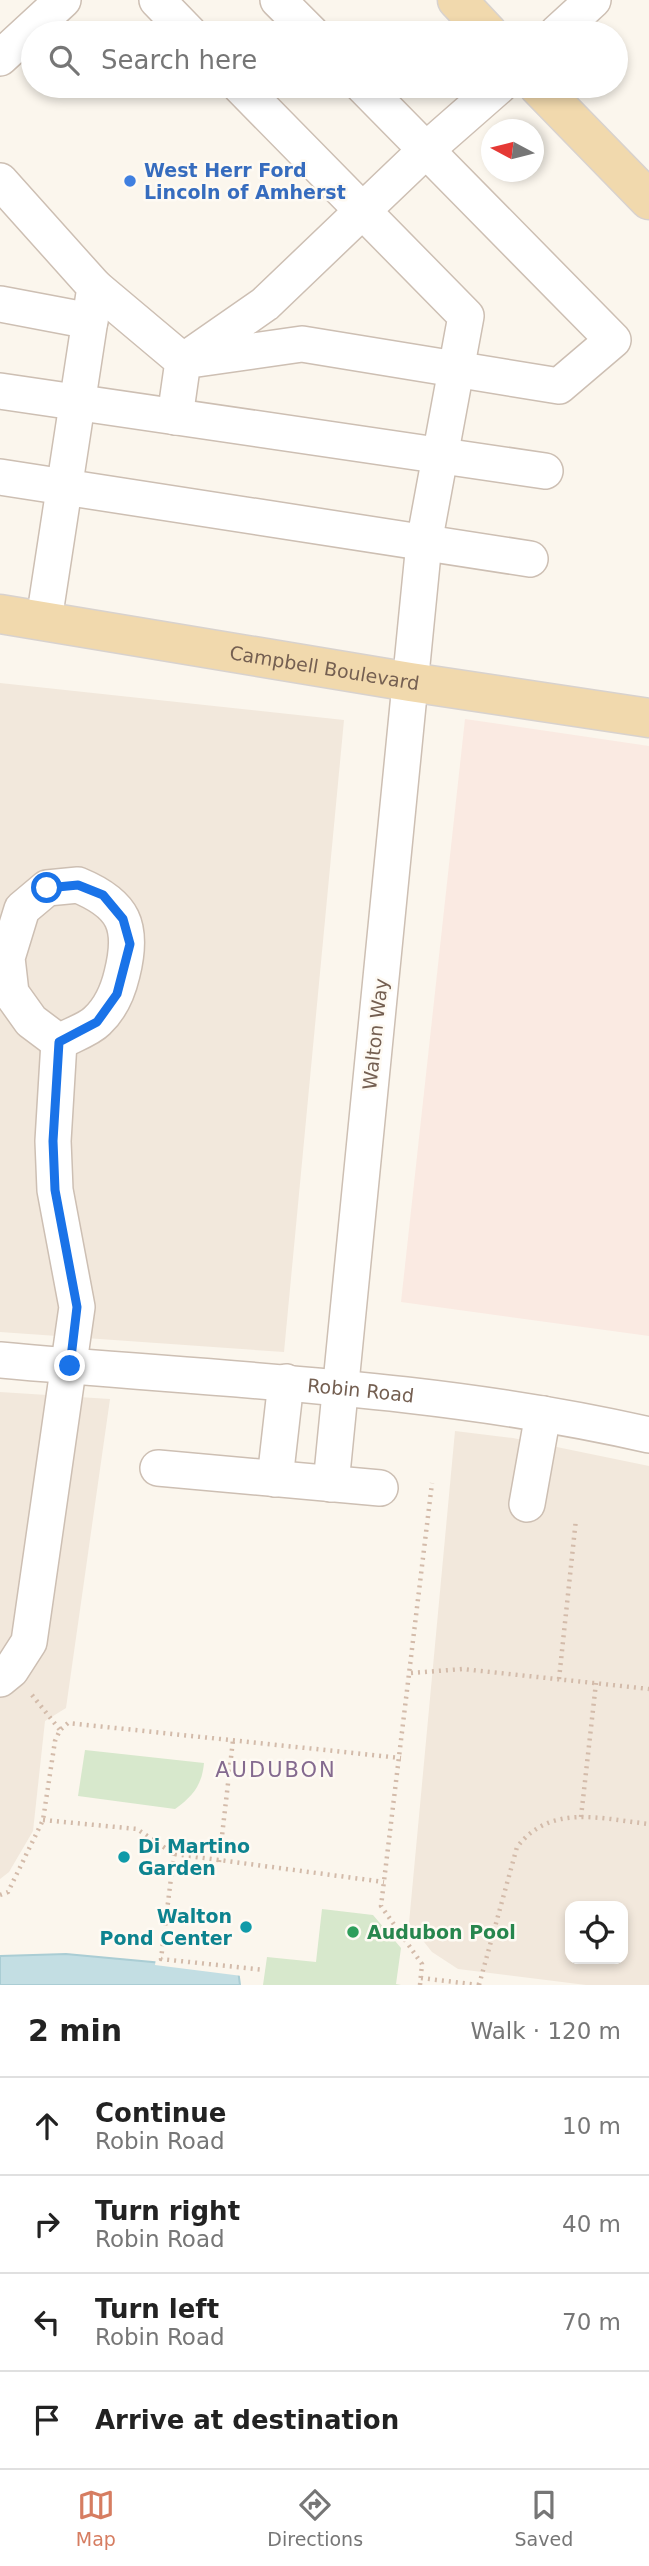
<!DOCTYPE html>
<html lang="en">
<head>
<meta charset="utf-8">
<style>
  :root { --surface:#fff; --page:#f6f6f6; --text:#222; --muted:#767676; --line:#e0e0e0; --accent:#d67d61 }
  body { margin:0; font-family:"DejaVu Sans",sans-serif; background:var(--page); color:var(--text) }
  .controls { position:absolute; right:21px; bottom:21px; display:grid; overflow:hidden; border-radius:14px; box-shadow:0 4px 10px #0003 }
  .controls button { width:63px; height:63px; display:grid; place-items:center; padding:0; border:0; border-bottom:2px solid var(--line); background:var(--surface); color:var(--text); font:35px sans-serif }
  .compass { position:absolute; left:481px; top:119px; width:63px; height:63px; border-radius:50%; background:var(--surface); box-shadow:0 4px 10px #0003; rotate:277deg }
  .stop { position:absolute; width:21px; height:21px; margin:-16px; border:5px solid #1a73e8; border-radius:50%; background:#fff }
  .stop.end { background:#1a73e8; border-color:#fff; box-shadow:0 2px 7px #0008 }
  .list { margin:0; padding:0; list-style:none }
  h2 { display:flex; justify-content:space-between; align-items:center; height:91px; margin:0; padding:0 28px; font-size:30px }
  h2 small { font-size:23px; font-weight:400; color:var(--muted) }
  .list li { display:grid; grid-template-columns:46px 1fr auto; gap:21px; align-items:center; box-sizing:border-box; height:98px; padding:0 28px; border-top:2px solid var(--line) }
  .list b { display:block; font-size:26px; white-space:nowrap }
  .list p { margin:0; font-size:23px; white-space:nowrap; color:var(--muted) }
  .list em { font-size:23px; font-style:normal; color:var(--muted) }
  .icon { flex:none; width:38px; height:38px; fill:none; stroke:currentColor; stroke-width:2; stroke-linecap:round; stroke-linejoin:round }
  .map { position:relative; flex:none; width:649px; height:1985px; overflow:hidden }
  .search { position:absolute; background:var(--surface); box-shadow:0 4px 10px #0003; left:21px; right:21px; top:21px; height:77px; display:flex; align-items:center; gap:18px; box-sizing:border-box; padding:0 24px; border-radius:38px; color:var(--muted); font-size:26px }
  .sheet { height:483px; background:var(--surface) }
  nav { display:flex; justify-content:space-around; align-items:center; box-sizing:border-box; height:98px; border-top:2px solid var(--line); background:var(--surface); font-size:19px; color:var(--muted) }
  nav a { display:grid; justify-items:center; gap:4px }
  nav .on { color:var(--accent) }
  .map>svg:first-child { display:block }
  .residential { fill:#f2e8dc; fill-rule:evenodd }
  .commercial { fill:#faeae2 }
  .green { fill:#d7e8cc }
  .water { fill:#c3dee3; stroke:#aacdd4; stroke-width:2 }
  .pier { fill:#fbf6ed }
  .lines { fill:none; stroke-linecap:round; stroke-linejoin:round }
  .minor-casing { stroke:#cdbfb3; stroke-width:38 }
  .major-casing { stroke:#d8d2ce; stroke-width:41 }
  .path { stroke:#d3bbaa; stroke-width:4.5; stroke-dasharray:2 5; stroke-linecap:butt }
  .minor { stroke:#fff; stroke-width:35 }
  .major { stroke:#f1d9ad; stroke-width:38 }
  .route { stroke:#1a73e8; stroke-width:9 }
  .shop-dot { fill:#3f7fe0; stroke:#fefaf3; stroke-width:2.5 }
  .culture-dot { fill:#0f9aa8; stroke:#fefaf3; stroke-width:2.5 }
  .leisure-dot { fill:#2e9e5b; stroke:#fefaf3; stroke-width:2.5 }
  .labels { text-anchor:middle; stroke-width:5; stroke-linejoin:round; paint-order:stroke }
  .shop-label { font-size:19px; font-weight:bold; fill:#366cbe; stroke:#fefaf3; text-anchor:start }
  .street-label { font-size:19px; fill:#745f51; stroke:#fefaf3 }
  .culture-label { font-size:19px; font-weight:bold; fill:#0d838f; stroke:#fefaf3; text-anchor:start }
  .leisure-label { font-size:19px; font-weight:bold; fill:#27864d; stroke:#fefaf3; text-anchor:start }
  .neighbourhood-label { font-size:21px; letter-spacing:2px; fill:#846a8f; stroke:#fefaf3 }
</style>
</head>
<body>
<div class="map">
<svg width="649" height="1985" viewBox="0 0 649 1985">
  <rect width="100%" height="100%" fill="#fbf6ed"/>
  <!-- residential -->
  <g class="residential">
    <path d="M 0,683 L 344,720 L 284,1352 L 0,1332 Z"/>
    <path d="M 0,1392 L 110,1399 L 66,1708 L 45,1721 L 33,1831 L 9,1872 L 0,1879 Z"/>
    <path d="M 455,1431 L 513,1438 L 649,1466 L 649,1985 L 586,1985 L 458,1969 L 432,1952 L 409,1923 ZM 570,1906 L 623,1906 L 623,1959 L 570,1959 Z"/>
  </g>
  <!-- commercial -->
  <path class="commercial" d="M 465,719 L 649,746 L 649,1336 L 401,1302 Z"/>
  <!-- green -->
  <g class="green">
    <path d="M 85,1750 L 204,1763 C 202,1785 193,1796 175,1809 L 78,1796 Z"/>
    <path d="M 322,1909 L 373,1915 L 401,1948 L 396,1984 L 401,1985 L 263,1985 L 267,1957 L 316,1962 Z"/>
  </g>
  <!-- water -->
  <path class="water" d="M 66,1954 L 238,1970 L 240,1985 L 0,1985 L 0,1956 Z"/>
  <!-- pier -->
  <path class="pier" d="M 156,1958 L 239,1967 L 242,1976 L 155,1965 Z"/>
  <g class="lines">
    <defs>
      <g id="minor">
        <path d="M 157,0 L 189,33"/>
        <path d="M 278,0 L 311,33"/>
        <path d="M 557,33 L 593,0"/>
        <path d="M 0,58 L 63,0"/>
        <path d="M 240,86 L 466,316 L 424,543 L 331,1484"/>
        <path d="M 363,86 L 426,150 L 499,86"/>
        <path d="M 0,181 L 95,287 L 44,620"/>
        <path d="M 95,287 L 183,361 L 302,344 L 559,386 L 613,340 L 426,150 L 265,304 L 183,361 L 175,417"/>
        <path d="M 0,304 L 90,321"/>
        <path d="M 0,391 L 545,471"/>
        <path d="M 0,477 L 530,559"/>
        <path d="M 78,885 C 124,904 134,926 122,974 C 118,991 111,1008 97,1021 C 88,1030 71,1035 59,1042 L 31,1021 L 11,993 L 7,958 L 22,909 L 47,888 Z"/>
        <path id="s1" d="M 0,1360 C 217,1380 436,1386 649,1435"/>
        <path d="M 158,1468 L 380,1488"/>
        <path d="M 275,1479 L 286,1382"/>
        <path d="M 527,1504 L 543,1414"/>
        <path d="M 0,1679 L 11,1670 L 29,1642 L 77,1307 L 55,1190 L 53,1141 L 59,1042"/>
      </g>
      <g id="major">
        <path d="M 457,0 L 488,33"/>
        <path d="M 538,86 L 649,200"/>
        <path id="s2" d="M 0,614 L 410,682 L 649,718"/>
      </g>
    </defs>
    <!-- minor casing -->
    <use href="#minor" class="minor-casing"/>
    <!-- major casing -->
    <use href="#major" class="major-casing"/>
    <!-- path -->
    <g class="path">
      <path d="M 411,1673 L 463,1669 L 649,1689"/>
      <path d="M 559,1679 L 576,1519"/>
      <path d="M 32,1695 L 60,1730"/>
      <path d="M 581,1817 L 596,1683"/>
      <path d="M 43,1820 L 137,1829 L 174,1854 L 384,1882"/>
      <path d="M 174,1854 L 161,1959 L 264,1970"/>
      <path d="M 219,1862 L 233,1740"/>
      <path d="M 0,1895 L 8,1892 L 43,1820 L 55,1741 L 60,1730 L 68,1723 L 401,1758"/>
      <path d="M 421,1978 L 479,1985"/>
      <path d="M 420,1985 L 422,1964 L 381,1906 L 432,1483"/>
      <path d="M 479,1985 L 517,1847 C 551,1803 601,1819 649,1824"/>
    </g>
    <!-- minor -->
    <use href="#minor" class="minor"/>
    <!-- major -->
    <use href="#major" class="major"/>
  </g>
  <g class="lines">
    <!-- route -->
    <path class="route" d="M 47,888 L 78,885 L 103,895 L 123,919 L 130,944 L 117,994 L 97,1022 L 59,1042 L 53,1141 L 55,1190 L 77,1307 L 70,1366"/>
  </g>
  <!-- markers -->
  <circle class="shop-dot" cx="130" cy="181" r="7"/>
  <g class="culture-dot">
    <circle cx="124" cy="1857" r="7"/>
    <circle cx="246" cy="1927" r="7"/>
  </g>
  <circle class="leisure-dot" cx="353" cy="1932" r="7"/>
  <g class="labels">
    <!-- shop labels -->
    <g class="shop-label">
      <text x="144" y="177">West Herr Ford<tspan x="144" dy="22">Lincoln of Amherst</tspan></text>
    </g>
    <!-- street labels -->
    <g class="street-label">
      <text dy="7" stroke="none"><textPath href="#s2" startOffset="329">Campbell Boulevard</textPath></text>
      <text transform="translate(375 1034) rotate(-84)" y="7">Walton Way</text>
      <text dy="7" stroke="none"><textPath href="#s1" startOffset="362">Robin Road</textPath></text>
    </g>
    <!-- culture labels -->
    <g class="culture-label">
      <text x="138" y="1853">Di Martino<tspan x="138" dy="22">Garden</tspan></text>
      <text x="232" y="1923" text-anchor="end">Walton<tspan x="232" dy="22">Pond Center</tspan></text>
    </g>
    <!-- leisure labels -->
    <g class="leisure-label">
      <text x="367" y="1939">Audubon Pool</text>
    </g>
    <!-- neighbourhood labels -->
    <g class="neighbourhood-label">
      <text x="276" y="1777">AUDUBON</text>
    </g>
  </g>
</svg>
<div class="controls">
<button><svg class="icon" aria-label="locate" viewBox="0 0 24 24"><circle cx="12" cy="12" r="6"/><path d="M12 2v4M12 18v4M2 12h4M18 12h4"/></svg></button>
</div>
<svg class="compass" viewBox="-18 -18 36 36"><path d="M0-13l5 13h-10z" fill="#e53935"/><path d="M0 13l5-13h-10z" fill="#767676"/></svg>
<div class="stop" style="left:47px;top:888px"></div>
<div class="stop end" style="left:70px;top:1366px"></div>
<div class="search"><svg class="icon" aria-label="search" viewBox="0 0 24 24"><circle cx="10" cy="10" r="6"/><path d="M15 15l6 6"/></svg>Search here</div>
</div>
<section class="sheet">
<h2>2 min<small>Walk · 120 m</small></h2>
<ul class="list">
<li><svg class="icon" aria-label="ahead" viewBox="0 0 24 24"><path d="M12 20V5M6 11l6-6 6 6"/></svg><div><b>Continue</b><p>Robin Road</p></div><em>10 m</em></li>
<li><svg class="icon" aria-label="right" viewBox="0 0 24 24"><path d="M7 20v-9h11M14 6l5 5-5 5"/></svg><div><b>Turn right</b><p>Robin Road</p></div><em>40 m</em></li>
<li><svg class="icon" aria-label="left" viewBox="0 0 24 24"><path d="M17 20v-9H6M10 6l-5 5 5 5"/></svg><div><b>Turn left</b><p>Robin Road</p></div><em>70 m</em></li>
<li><svg class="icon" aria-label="arrive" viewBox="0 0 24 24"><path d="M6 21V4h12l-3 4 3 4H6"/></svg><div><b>Arrive at destination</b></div></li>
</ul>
</section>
<nav>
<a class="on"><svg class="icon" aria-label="map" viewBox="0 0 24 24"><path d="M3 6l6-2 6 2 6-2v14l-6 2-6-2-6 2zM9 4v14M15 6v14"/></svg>Map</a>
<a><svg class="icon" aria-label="directions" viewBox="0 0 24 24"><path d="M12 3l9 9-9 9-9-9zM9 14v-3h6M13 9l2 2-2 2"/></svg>Directions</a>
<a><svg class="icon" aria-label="saved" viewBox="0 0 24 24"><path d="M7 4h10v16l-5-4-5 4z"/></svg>Saved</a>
</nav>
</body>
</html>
